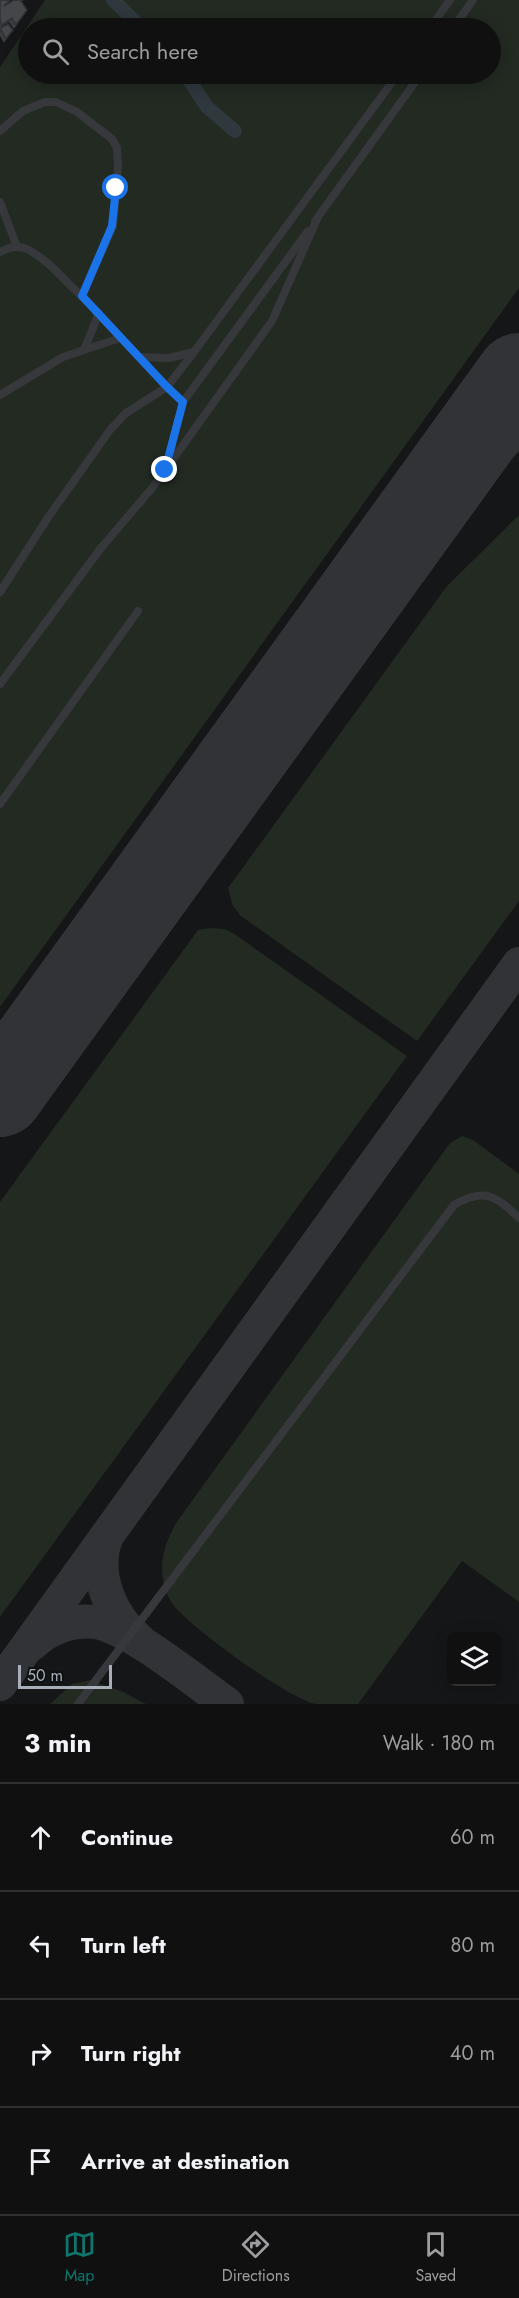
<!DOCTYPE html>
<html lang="en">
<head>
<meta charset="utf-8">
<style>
  :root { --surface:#101011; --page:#19191a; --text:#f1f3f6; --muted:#9c9d9f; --line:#303031; --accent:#0f766e }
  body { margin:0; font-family:Jost,sans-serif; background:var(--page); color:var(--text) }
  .controls { position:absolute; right:18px; bottom:18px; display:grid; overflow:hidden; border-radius:9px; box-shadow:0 3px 15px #0003 }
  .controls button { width:54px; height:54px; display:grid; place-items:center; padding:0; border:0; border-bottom:2px solid var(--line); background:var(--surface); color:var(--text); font:30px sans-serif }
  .scale { position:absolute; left:18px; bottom:15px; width:94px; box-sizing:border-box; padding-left:6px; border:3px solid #a8aeb7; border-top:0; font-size:16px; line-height:21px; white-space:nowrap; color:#a8aeb7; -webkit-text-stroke:4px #101112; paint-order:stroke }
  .stop { position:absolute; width:18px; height:18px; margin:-14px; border:4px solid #1a73e8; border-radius:50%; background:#fff }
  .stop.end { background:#1a73e8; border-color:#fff; box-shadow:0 2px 6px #0008 }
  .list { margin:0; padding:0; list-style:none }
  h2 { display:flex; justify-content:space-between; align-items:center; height:78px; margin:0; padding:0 24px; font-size:26px }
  h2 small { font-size:20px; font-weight:400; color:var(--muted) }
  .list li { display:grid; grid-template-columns:39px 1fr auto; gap:18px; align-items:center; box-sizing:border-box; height:108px; padding:0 24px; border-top:2px solid var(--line) }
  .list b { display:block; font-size:22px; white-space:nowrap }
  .list em { font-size:20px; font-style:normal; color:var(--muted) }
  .icon { flex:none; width:33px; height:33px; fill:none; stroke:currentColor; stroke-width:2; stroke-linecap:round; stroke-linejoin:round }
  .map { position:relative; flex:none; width:519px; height:1704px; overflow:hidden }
  .search { position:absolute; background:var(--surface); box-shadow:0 3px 15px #0003; left:18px; right:18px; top:18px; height:66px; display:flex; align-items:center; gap:15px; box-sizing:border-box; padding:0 21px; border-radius:33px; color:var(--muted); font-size:22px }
  .sheet { height:510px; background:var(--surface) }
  nav { display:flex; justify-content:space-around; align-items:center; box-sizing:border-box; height:84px; border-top:2px solid var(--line); background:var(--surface); font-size:16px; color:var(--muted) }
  nav a { display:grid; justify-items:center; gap:3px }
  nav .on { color:var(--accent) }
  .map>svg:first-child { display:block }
  .green { fill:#222a22; fill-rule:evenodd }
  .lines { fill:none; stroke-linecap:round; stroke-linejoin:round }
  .canal { stroke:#2e383d; stroke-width:14 }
  .taxiway { stroke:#323336; stroke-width:34 }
  .runway { stroke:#323336; stroke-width:86 }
  .lane { stroke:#37383c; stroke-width:8 }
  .wall { fill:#3a3c40 }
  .shaded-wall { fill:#303134 }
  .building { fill:#44464a; stroke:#303134; stroke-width:1.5 }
  .route { stroke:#1a73e8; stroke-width:8 }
</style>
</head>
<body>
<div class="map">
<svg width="519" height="1704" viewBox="0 0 519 1704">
  <rect width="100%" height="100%" fill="#151617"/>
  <!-- green -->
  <g class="green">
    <path d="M 45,0 L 519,0 L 519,288 L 0,1007 L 0,67 ZM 28,28 L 490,28 L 490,74 L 28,74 Z"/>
    <path d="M 519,515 L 519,901 L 417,1041 L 241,916 L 233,906 L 228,888 L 447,586 Z"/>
    <path d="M 210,928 L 224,929 L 236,935 L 407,1056 L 0,1617 L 0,1202 L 198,930 Z"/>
    <path d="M 462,1136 L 473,1140 L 519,1174 L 519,1602 L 462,1561 L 358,1704 C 345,1704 330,1704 316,1704 C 290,1700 186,1625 171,1602 C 169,1598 166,1593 165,1589 C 158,1564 164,1545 176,1523 L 450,1143 Z"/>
    <path d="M 90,1680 L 123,1692 L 146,1704 L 50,1704 L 72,1684 Z"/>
  </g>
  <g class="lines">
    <!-- canal -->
    <g class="canal">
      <path d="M 113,0 L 142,28"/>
      <path d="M 185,74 L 207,107 L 235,131"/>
    </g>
    <!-- taxiway -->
    <g class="taxiway">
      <path d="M 356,602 L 445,495 L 519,429"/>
      <path d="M 106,1538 C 93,1574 110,1616 139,1640"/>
      <path d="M 32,1644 C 47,1629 72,1619 95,1622 C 129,1627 196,1682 227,1704"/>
      <path d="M 0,1684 L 519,964"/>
    </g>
    <!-- runway -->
    <path class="runway" d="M 0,1094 L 519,376"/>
    <!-- lane -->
    <g class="lane">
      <path d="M 430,28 L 450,0"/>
      <path d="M 453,28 L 473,0"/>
      <path d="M 0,131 L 23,111 L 45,102 L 56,102 L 77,112 L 112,139 L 117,148 L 118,168 L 113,226 L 82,296"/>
      <path d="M 0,202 L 17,247"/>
      <path d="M 315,221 L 421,74"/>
      <path d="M 0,252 C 8,248 18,245 27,249 C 45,258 59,274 73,288 C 111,324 144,366 183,402 L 167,465"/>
      <path d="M 84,350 L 99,313"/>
      <path d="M 139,357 L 169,358 L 194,352"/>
      <path d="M 0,395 L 63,357 L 120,338"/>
      <path d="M 183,402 L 308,231"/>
      <path d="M 0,592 L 49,516 L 110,430 L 126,413 L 167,387 L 194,352 L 398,74"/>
      <path d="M 0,684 L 101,548 L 153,487 L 272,321 L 318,217"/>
      <path d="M 0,804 L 138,611"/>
      <path d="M 78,1704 L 454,1205 C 484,1187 496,1196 519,1218"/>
    </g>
  </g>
  <!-- wall -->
  <g class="wall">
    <path d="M 0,0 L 8,4 L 22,3 L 27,10 L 14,29 L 9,22 L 0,28 Z"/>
    <path d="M 0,28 L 13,30 L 4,43 L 0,36 Z"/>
  </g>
  <!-- shaded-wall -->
  <path class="shaded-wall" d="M 12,18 L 9,22 L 0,28 L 2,25 Z"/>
  <!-- building -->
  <g class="building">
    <path d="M 0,0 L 10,0 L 4,6 L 14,0 L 23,0 L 21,1 L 27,10 L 16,25 L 12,18 L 2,25 L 0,21 Z"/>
    <path d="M 8,24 L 13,30 L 6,39 L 0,28 Z"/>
  </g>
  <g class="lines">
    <!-- route -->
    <path class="route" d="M 116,188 L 112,226 L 82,296 L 167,387 L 183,402 L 165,470"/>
  </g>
</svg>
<div class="controls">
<button><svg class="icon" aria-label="layers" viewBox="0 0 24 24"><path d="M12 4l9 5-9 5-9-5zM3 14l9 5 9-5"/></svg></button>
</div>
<div class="scale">50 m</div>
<div class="stop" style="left:116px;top:188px"></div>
<div class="stop end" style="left:165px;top:470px"></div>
<div class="search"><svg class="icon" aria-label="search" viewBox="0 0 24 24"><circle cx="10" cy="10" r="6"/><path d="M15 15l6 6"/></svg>Search here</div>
</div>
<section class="sheet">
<h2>3 min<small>Walk · 180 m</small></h2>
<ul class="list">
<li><svg class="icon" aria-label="ahead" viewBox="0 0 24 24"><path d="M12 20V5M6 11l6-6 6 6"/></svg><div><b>Continue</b></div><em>60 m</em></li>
<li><svg class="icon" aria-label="left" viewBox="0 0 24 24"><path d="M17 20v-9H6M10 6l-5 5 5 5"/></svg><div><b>Turn left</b></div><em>80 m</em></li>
<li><svg class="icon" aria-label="right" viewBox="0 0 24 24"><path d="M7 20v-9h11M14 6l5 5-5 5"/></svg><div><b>Turn right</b></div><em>40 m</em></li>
<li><svg class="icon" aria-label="arrive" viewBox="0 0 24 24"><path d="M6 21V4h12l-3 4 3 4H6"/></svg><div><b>Arrive at destination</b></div></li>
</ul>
</section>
<nav>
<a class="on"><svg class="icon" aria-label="map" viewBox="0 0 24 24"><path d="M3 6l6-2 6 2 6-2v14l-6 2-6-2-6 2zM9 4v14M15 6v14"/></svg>Map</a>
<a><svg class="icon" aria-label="directions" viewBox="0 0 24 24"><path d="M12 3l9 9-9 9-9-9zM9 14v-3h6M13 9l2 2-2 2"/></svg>Directions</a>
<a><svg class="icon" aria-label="saved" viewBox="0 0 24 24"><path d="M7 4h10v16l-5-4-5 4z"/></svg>Saved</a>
</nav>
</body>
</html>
